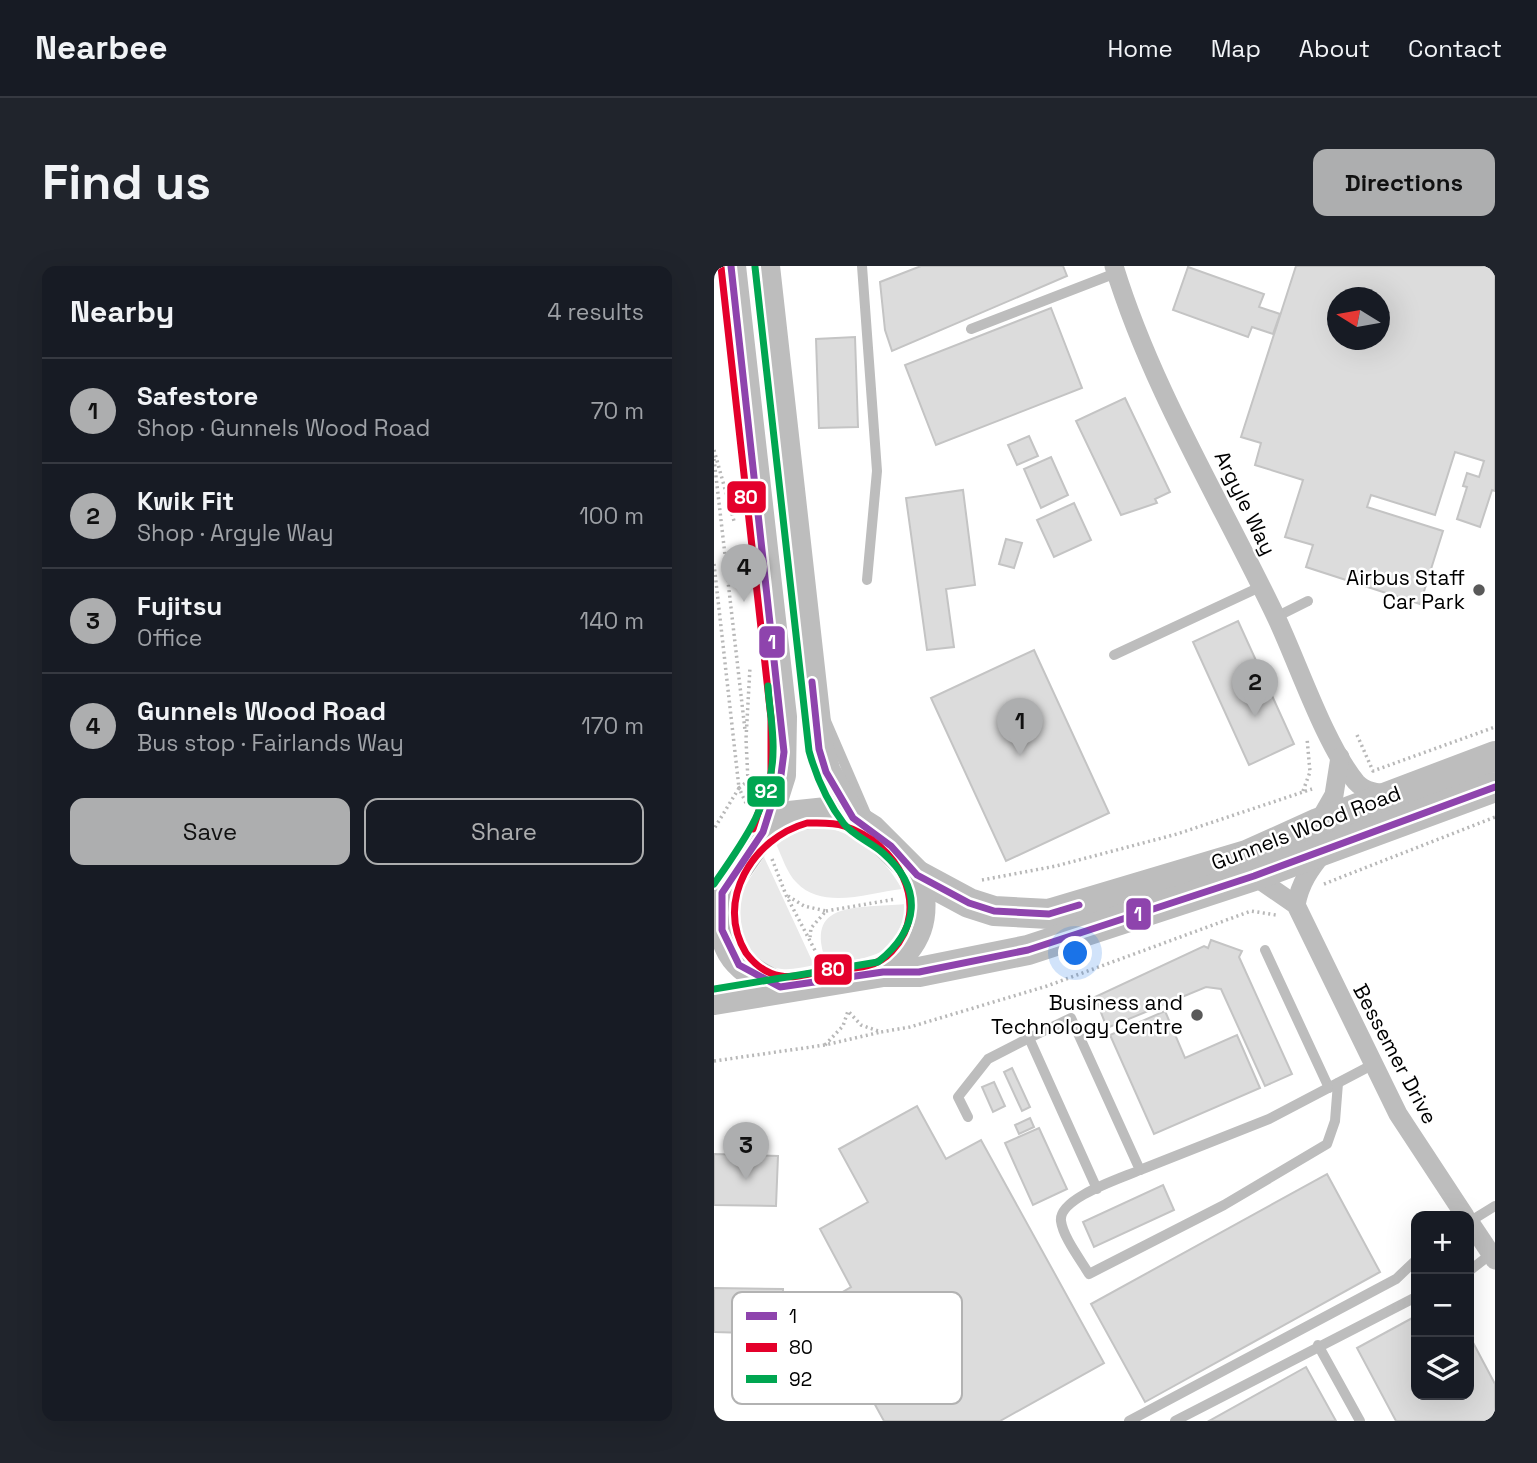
<!DOCTYPE html>
<html lang="en">
<head>
<meta charset="utf-8">
<style>
  :root { --surface:#171b24; --page:#20242c; --text:#f1f3f6; --muted:#9ea1a6; --line:#363941; --accent:#adaeaf }
  body { margin:0; font-family:"Space Grotesk",sans-serif; background:var(--page); color:var(--text) }
  .controls { position:absolute; right:21px; bottom:21px; display:grid; overflow:hidden; border-radius:14px; box-shadow:0 7px 28px #0002 }
  .controls button { width:63px; height:63px; display:grid; place-items:center; padding:0; border:0; border-bottom:2px solid var(--line); background:var(--surface); color:var(--text); font:35px sans-serif }
  .compass { position:absolute; left:613px; top:21px; width:63px; height:63px; border-radius:50%; background:var(--surface); box-shadow:0 7px 28px #0002; rotate:281deg }
  .you { position:absolute; left:362px; top:688px; width:24px; height:24px; margin:-18px; border:5px solid #fff; border-radius:50%; background:#1a73e8; box-shadow:0 0 0 10px #1a73e833 }
  .badge { display:grid; place-items:center; width:46px; height:46px; border-radius:50%; background:var(--accent); color:#111; font-size:23px; font-weight:700 }
  .pin { position:absolute; translate:-50% -58px; filter:drop-shadow(0 2px 4px #0008) }
  .pin::after { content:''; position:absolute; top:37px; width:24px; height:21px; background:inherit; clip-path:polygon(0 0,100% 0,50% 100%) }
  .list { margin:0; padding:0; list-style:none }
  h2 { display:flex; justify-content:space-between; align-items:center; height:91px; margin:0; padding:0 28px; font-size:30px }
  h2 small { font-size:23px; font-weight:400; color:var(--muted) }
  .list li { display:grid; grid-template-columns:46px 1fr auto; gap:21px; align-items:center; box-sizing:border-box; height:105px; padding:0 28px; border-top:2px solid var(--line) }
  .list b { display:block; font-size:26px; white-space:nowrap }
  .list p { margin:0; font-size:23px; white-space:nowrap; color:var(--muted) }
  .list em { font-size:23px; font-style:normal; color:var(--muted) }
  .actions { display:flex; gap:14px; padding:21px 28px }
  .actions a { flex:1; padding:16px 0; border:2px solid var(--accent); border-radius:14px; text-align:center; font-size:24px; color:var(--accent) }
  .actions .main { background:var(--accent); color:#111 }
  .icon { flex:none; width:38px; height:38px; fill:none; stroke:currentColor; stroke-width:2; stroke-linecap:round; stroke-linejoin:round }
  .map { position:relative; flex:none; width:781px; height:1155px; overflow:hidden; border-radius:14px }
  header { display:flex; align-items:center; gap:42px; box-sizing:border-box; height:98px; padding:0 35px; background:var(--surface); border-bottom:2px solid var(--line) }
  header strong { font-size:33px }
  nav { display:flex; gap:38px; margin-inline-start:auto; font-size:24px }
  .intro { display:flex; align-items:center; justify-content:space-between; box-sizing:border-box; height:168px; padding:0 42px }
  h1 { margin:0; font-size:49px }
  .button { padding:18px 32px; border-radius:14px; background:var(--accent); color:#111; font-size:24px; font-weight:700 }
  main { display:flex; gap:42px; padding:0 42px }
  aside { flex:1; background:var(--surface); border-radius:14px; box-shadow:0 7px 28px #0002 }
  .map>svg:first-child { display:block }
  .green { fill:#e9e9e9 }
  .building { fill:#dcdcdc; stroke:#c4c4c4; stroke-width:2; fill-rule:evenodd }
  .lines { fill:none; stroke-linecap:round; stroke-linejoin:round }
  .path { stroke:#b8b8b8; stroke-width:3.5; stroke-dasharray:2 3.5; stroke-linecap:butt }
  .service { stroke:#bdbdbd; stroke-width:10 }
  .minor { stroke:#bdbdbd; stroke-width:19 }
  .primary { stroke:#bdbdbd; stroke-width:30 }
  .bus-1-casing { stroke:#fff; stroke-width:12 }
  .bus-2-casing { stroke:#fff; stroke-width:12 }
  .bus-3-casing { stroke:#fff; stroke-width:12 }
  .bus-1 { stroke:#8e44ad; stroke-width:7 }
  .bus-2 { stroke:#e4002b; stroke-width:7 }
  .bus-3 { stroke:#00a651; stroke-width:7 }
  .poi-dot { fill:#595959; stroke:#fff; stroke-width:2.5 }
  .labels { text-anchor:middle; stroke-width:5; stroke-linejoin:round; paint-order:stroke }
  .street-label { font-size:21px; fill:#000; stroke:#fff }
  .poi-label { font-size:21px; fill:#000; stroke:#fff; text-anchor:end }
  .key { fill:#fff; stroke:#b2b2b2; stroke-width:2 }
  .key-label { font-size:19px; fill:#000 }
  .line-badge { stroke:#fff; stroke-width:2.5 }
  .badge-label { font-size:19px; text-anchor:middle; font-weight:bold; fill:#fff }
</style>
</head>
<body>
<header>
<strong>Nearbee</strong>
<nav><a>Home</a><a>Map</a><a>About</a><a>Contact</a></nav>
</header>
<div class="intro"><h1>Find us</h1><a class="button">Directions</a></div>
<main>
<aside>
<h2>Nearby<small>4 results</small></h2>
<ul class="list">
<li><span class="badge">1</span><div><b>Safestore</b><p>Shop · Gunnels Wood Road</p></div><em>70 m</em></li>
<li><span class="badge">2</span><div><b>Kwik Fit</b><p>Shop · Argyle Way</p></div><em>100 m</em></li>
<li><span class="badge">3</span><div><b>Fujitsu</b><p>Office</p></div><em>140 m</em></li>
<li><span class="badge">4</span><div><b>Gunnels Wood Road</b><p>Bus stop · Fairlands Way</p></div><em>170 m</em></li>
</ul>
<div class="actions"><a class="main">Save</a><a>Share</a></div>
</aside>
<div class="map">
<svg width="781" height="1155" viewBox="0 0 781 1155">
  <rect width="100%" height="100%" fill="#fff"/>
  <!-- green -->
  <g class="green">
    <path d="M 95,559 C 137,561 168,588 188,623 C 155,627 109,644 83,617 C 73,608 68,590 62,578 Z"/>
    <path d="M 50,591 L 100,699 C 90,701 78,704 68,703 C 38,700 18,667 24,639 C 27,621 41,606 50,591 Z"/>
    <path d="M 191,638 C 189,690 157,692 113,698 C 88,633 145,643 191,638 Z"/>
  </g>
  <!-- building -->
  <g class="building">
    <path d="M 207,0 L 349,0 L 353,10 L 178,85 L 171,64 L 166,16 Z"/>
    <path d="M 582,0 L 781,0 L 781,225 L 778,224 L 766,261 L 743,253 L 753,221 L 749,220 L 753,207 L 765,211 L 770,195 L 741,186 L 721,249 L 657,229 L 653,241 L 729,265 L 706,338 L 592,301 L 599,279 L 571,271 L 589,214 L 541,199 L 547,177 L 527,171 ZM 624,32 L 666,32 L 666,74 L 624,74 Z"/>
    <path d="M 474,1 L 550,28 L 545,41 L 566,48 L 559,68 L 538,61 L 534,71 L 459,44 Z"/>
    <path d="M 337,42 L 368,122 L 222,179 L 191,99 Z"/>
    <path d="M 141,71 L 144,161 L 105,162 L 102,73 Z"/>
    <path d="M 411,132 L 456,226 L 441,233 L 443,237 L 407,249 L 362,155 Z"/>
    <path d="M 315,170 L 324,190 L 303,199 L 294,179 Z"/>
    <path d="M 337,191 L 354,229 L 327,242 L 310,203 Z"/>
    <path d="M 249,224 L 261,319 L 232,323 L 240,381 L 213,384 L 192,232 Z"/>
    <path d="M 360,237 L 377,274 L 340,291 L 323,254 Z"/>
    <path d="M 292,273 L 308,277 L 300,302 L 285,298 Z"/>
    <path d="M 524,355 L 580,478 L 535,499 L 479,376 Z"/>
    <path d="M 320,384 L 395,547 L 292,595 L 217,432 Z"/>
    <path d="M 497,674 L 528,685 L 525,691 L 578,808 L 551,820 L 507,723 L 492,721 L 393,762 L 381,731 L 490,680 L 494,682 Z"/>
    <path d="M 451,745 L 471,792 L 523,769 L 546,822 L 440,868 L 396,769 Z"/>
    <path d="M 298,802 L 316,841 L 308,845 L 290,806 Z"/>
    <path d="M 280,816 L 291,840 L 279,846 L 268,821 Z"/>
    <path d="M 203,840 L 232,893 L 267,874 L 390,1097 L 286,1155 L 170,1155 L 106,1039 L 137,1021 L 106,963 L 154,936 L 125,883 Z"/>
    <path d="M 316,852 L 320,861 L 305,868 L 301,859 Z"/>
    <path d="M 325,862 L 353,923 L 319,939 L 291,877 Z"/>
    <path d="M 0,888 L 64,890 L 62,940 L 0,939 Z"/>
    <path d="M 613,908 L 666,1006 L 431,1136 L 377,1038 Z"/>
    <path d="M 449,919 L 460,944 L 380,981 L 369,956 Z"/>
    <path d="M 0,1022 L 69,1023 L 68,1068 L 0,1066 Z"/>
    <path d="M 702,1050 L 702,1129 L 755,1129 L 755,1069 L 781,1118 L 781,1155 L 682,1155 L 643,1082 Z"/>
    <path d="M 592,1101 L 622,1155 L 495,1155 Z"/>
  </g>
  <g class="lines">
    <!-- path -->
    <g class="path">
      <path d="M 0,184 L 20,255"/>
      <path d="M 0,193 L 31,464"/>
      <path d="M 0,298 L 25,522 L 0,563"/>
      <path d="M 643,469 L 659,505 L 781,461"/>
      <path d="M 589,525 L 596,506 L 593,472"/>
      <path d="M 32,537 L 25,522 L 34,515 L 32,473 L 36,401"/>
      <path d="M 58,593 L 72,629 L 106,694"/>
      <path d="M 268,614 L 342,600 L 463,568 L 598,523"/>
      <path d="M 610,618 L 781,551"/>
      <path d="M 74,630 L 90,640 L 112,645 L 97,662 L 96,671"/>
      <path d="M 112,645 L 182,633"/>
      <path d="M 111,779 L 129,760 L 134,745 L 147,759 L 167,766 L 196,761 L 333,720 L 537,645 L 562,649"/>
      <path d="M 0,795 L 111,779 L 167,766"/>
    </g>
    <!-- service -->
    <g class="service">
      <path d="M 148,0 L 163,205 L 153,314"/>
      <path d="M 257,63 L 402,7"/>
      <path d="M 562,351 L 594,335"/>
      <path d="M 400,389 L 546,321"/>
      <path d="M 112,455 L 153,550"/>
      <path d="M 551,684 L 615,822"/>
      <path d="M 254,851 L 244,831 L 274,793 L 315,772"/>
      <path d="M 426,904 L 555,853 L 658,799"/>
      <path d="M 383,923 L 315,772 L 357,752 L 426,904 C 408,912 344,932 347,955 C 349,971 366,993 375,1008 L 510,939 L 613,878 L 621,855 L 624,817"/>
      <path d="M 755,956 L 781,940"/>
      <path d="M 755,1005 L 777,988"/>
      <path d="M 604,1079 L 646,1155"/>
      <path d="M 415,1155 L 682,1013 L 702,994"/>
      <path d="M 461,1155 L 702,1031"/>
    </g>
    <!-- minor -->
    <g class="minor">
      <path d="M 400,0 C 438,124 508,237 563,353 C 585,400 611,478 642,516 C 651,526 664,527 676,528"/>
      <path d="M 604,557 L 620,529 L 626,491"/>
      <path d="M 540,610 L 582,639 L 684,848 L 751,950"/>
      <path d="M 582,639 C 586,617 596,603 610,586"/>
      <path d="M 755,955 L 781,994"/>
    </g>
    <!-- primary -->
    <g class="primary">
      <path d="M 17,0 L 68,451 L 67,509 L 49,566"/>
      <path d="M 51,0 L 105,483 L 112,506 L 139,552"/>
      <path d="M 8,627 C 8,681 15,698 66,721"/>
      <path d="M 0,636 L 49,566 L 75,550 L 113,546 L 139,552 L 158,564 L 203,609 L 255,637 L 280,645 L 335,648 L 533,589 L 604,557 L 781,490"/>
      <path d="M 169,706 C 205,674 212,655 203,609"/>
      <path d="M 0,734 L 169,706 L 205,706 L 314,684 L 540,610 L 781,521"/>
    </g>
    <defs>
      <g id="bus-1">
        <path d="M 17,0 L 70,486 L 67,509 L 49,566 L 8,627 L 8,664 L 25,699 L 66,721 L 169,706 L 205,706 L 314,684 L 540,610 L 781,521"/>
        <path d="M 98,416 L 105,483 L 112,506 L 139,552 L 177,580 L 203,609 L 255,637 L 280,645 L 335,648 L 365,639"/>
      </g>
      <g id="bus-2">
        <path d="M 7,1 L 57,452 L 57,507 L 39,563"/>
        <path d="M 93,557 C 106,557 119,556 130,560 C 182,576 220,640 178,685 C 161,704 138,702 114,704 C 99,706 82,713 67,710 C 53,708 41,699 32,687 C 0,635 39,572 93,557 Z"/>
      </g>
      <g id="bus-3">
        <path d="M 0,618 C 28,578 59,536 59,485 C 60,464 55,441 54,420"/>
        <path d="M 0,723 L 164,696 C 205,663 210,623 169,587 C 158,577 140,570 130,558 C 114,537 102,510 95,485 L 41,1"/>
      </g>
    </defs>
    <!-- bus-1 casing -->
    <use href="#bus-1" class="bus-1-casing"/>
    <!-- bus-2 casing -->
    <use href="#bus-2" class="bus-2-casing"/>
    <!-- bus-3 casing -->
    <use href="#bus-3" class="bus-3-casing"/>
    <!-- bus-1 -->
    <use href="#bus-1" class="bus-1"/>
    <!-- bus-2 -->
    <use href="#bus-2" class="bus-2"/>
    <!-- bus-3 -->
    <use href="#bus-3" class="bus-3"/>
  </g>
  <!-- markers -->
  <g class="poi-dot">
    <circle cx="765" cy="324" r="7"/>
    <circle cx="483" cy="749" r="7"/>
  </g>
  <g class="labels">
    <!-- street labels -->
    <g class="street-label">
      <text transform="translate(531 237) rotate(64)" y="7">Argyle Way</text>
      <text transform="translate(592 562) rotate(-21)" y="7">Gunnels Wood Road</text>
      <text transform="translate(681 788) rotate(62)" y="7">Bessemer Drive</text>
    </g>
    <!-- poi labels -->
    <g class="poi-label">
      <text x="751" y="319">Airbus Staff<tspan x="751" dy="24">Car Park</tspan></text>
      <text x="469" y="744">Business and<tspan x="469" dy="24">Technology Centre</tspan></text>
    </g>
  </g>
  <!-- legend -->
  <rect x="18" y="1026" width="230" height="112" rx="10" class="key"/>
  <rect x="32" y="1046" width="31" height="8" fill="#8e44ad"/>
  <rect x="32" y="1077" width="31" height="9" fill="#e4002b"/>
  <rect x="32" y="1109" width="31" height="8" fill="#00a651"/>
  <g class="key-label">
    <text x="75" y="1057">1</text>
    <text x="75" y="1088">80</text>
    <text x="75" y="1120">92</text>
  </g>
  <g class="line-badge">
    <rect x="12" y="214" width="41" height="34" rx="7" fill="#e4002b"/>
    <rect x="44" y="359" width="28" height="34" rx="7" fill="#8e44ad"/>
    <rect x="32" y="509" width="40" height="33" rx="7" fill="#00a651"/>
    <rect x="411" y="631" width="27" height="34" rx="7" fill="#8e44ad"/>
    <rect x="99" y="687" width="40" height="33" rx="7" fill="#e4002b"/>
  </g>
  <g class="badge-label">
    <text x="32" y="238">80</text>
    <text x="58" y="383">1</text>
    <text x="52" y="532">92</text>
    <text x="424" y="655">1</text>
    <text x="119" y="710">80</text>
  </g>
</svg>
<div class="controls">
<button>+</button>
<button>−</button>
<button><svg class="icon" aria-label="layers" viewBox="0 0 24 24"><path d="M12 4l9 5-9 5-9-5zM3 14l9 5 9-5"/></svg></button>
</div>
<svg class="compass" viewBox="-18 -18 36 36"><path d="M0-13l5 13h-10z" fill="#e53935"/><path d="M0 13l5-13h-10z" fill="#9ea1a6"/></svg>
<div class="you"></div>
<div class="pin badge" style="left:306px;top:490px">1</div>
<div class="pin badge" style="left:541px;top:451px">2</div>
<div class="pin badge" style="left:32px;top:914px">3</div>
<div class="pin badge" style="left:30px;top:336px">4</div>
</div>
</main>
</body>
</html>
